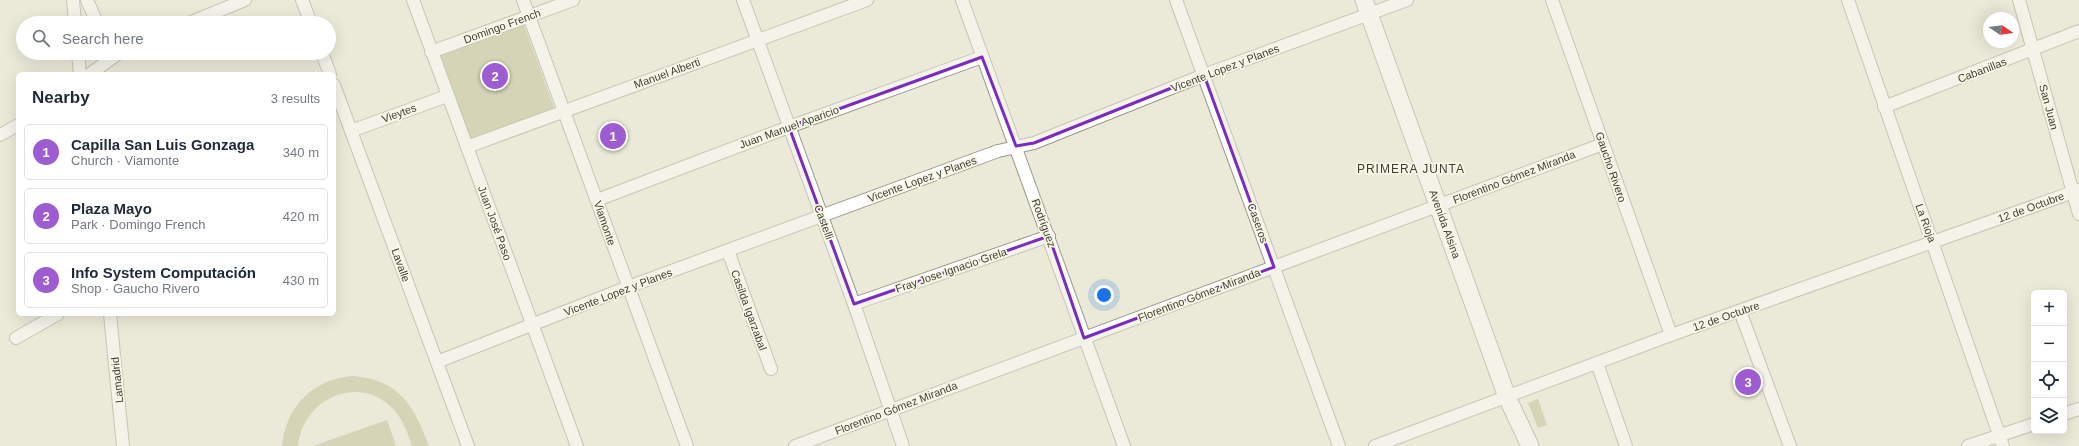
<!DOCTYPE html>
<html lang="en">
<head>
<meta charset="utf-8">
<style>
  :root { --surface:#fff; --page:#f6f6f7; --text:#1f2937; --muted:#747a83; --line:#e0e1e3; --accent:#9d5cd2 }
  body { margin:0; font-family:Arial,sans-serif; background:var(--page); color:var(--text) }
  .controls { position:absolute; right:12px; bottom:12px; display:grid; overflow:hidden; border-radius:6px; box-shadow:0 4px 16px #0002 }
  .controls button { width:36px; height:36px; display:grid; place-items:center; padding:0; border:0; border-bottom:1px solid var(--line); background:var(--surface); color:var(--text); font:20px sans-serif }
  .compass { position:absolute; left:1983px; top:12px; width:36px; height:36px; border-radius:50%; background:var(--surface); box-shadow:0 4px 16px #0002; rotate:103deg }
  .you { position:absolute; left:1104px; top:295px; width:14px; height:14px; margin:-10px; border:3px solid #fff; border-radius:50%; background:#1a73e8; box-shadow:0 0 0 6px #1a73e833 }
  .badge { display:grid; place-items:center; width:26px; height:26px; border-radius:50%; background:var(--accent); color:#fff; font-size:13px; font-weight:700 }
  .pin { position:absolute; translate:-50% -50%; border:2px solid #fff; box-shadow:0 1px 4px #0006 }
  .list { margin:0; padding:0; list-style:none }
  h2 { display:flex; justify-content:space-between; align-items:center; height:52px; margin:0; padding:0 16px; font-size:17px }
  h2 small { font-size:13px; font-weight:400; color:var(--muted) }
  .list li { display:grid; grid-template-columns:26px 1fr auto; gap:12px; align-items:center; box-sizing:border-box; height:56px; margin:0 8px 8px; padding:0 8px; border:1px solid var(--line); border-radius:6px }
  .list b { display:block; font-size:15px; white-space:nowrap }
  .list p { margin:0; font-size:13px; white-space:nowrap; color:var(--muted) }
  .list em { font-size:13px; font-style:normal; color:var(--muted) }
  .icon { flex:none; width:22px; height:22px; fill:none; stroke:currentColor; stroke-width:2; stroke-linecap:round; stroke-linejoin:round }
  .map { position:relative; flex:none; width:2079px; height:446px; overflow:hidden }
  .search { position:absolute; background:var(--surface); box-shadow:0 4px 16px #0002; left:16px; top:16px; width:320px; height:44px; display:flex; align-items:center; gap:10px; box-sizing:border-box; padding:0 14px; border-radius:22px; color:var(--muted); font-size:15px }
  .panel { position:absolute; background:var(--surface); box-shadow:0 4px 16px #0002; left:16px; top:72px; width:320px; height:244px; border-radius:6px }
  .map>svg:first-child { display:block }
  .green { fill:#bcba8e }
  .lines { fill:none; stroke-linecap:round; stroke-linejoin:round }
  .minor-casing { stroke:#999989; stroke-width:14 }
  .secondary-casing { stroke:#999989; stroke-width:19 }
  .minor { stroke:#fff; stroke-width:12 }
  .secondary { stroke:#fff; stroke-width:17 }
  .marked { fill:none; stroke:#7b2cbf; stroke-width:3; stroke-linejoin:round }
  .labels { text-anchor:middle; stroke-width:3.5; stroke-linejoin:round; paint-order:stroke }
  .street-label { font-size:11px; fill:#3d3d36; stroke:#f8f8e7 }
  .neighbourhood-label { font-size:12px; letter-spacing:1px; fill:#3d3d36; stroke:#f8f8e7 }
</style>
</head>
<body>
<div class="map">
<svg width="2079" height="446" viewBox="0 0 2079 446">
  <rect width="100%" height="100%" fill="#ebead9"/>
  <!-- green -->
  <g class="green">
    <path d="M 524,25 L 555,110 L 471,141 L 439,56 Z"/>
    <path d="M 353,376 C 400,380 414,406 429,446 L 412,446 C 407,431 402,417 390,406 C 355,374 302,401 298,446 L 282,446 C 286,406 313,379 353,376 Z"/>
    <path d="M 1538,399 L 1547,425 L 1538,428 L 1528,403 Z"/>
    <path d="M 387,420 L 396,446 L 313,446 Z"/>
  </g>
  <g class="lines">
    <defs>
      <g id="minor">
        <path d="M 73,0 L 75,23"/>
        <path d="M 87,0 L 97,23"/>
        <path d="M 302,0 L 311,23"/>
        <path d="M 413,0 L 577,446"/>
        <path d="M 523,0 L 687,446"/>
        <path d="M 743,0 L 854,304 L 903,446"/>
        <path d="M 962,0 L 1124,446"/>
        <path d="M 1176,0 L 1339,446"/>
        <path d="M 1552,0 L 1671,335"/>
        <path d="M 1848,0 L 2003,446"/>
        <path d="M 2019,0 L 2079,214"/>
        <path d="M 189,23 L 245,0"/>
        <path d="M 431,52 L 573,0"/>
        <path d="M 78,53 L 80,74"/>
        <path d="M 322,53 L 330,74"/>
        <path d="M 90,74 L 119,53"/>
        <path d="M 334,85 L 468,446"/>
        <path d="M 1884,107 L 2079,31"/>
        <path d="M 351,131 L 447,96"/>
        <path d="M 0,135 L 18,125"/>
        <path d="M 467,147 L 867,0"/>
        <path d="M 597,200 L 789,127 L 982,57"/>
        <path d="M 728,251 L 771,369"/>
        <path d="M 854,304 L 1049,236"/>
        <path d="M 1740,311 L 1790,446"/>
        <path d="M 110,314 L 123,446"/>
        <path d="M 16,338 L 58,314"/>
        <path d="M 437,362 L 628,287 L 998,151 L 1034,143 L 1204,75 L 1407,0"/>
        <path d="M 1597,363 L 1626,446"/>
        <path d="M 2064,414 L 2079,409"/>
        <path d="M 795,446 L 1603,144"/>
        <path d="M 1375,446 L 1671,335 L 2079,190"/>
        <path d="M 1968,446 L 2034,424"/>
      </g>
      <path id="secondary" d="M 1364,0 L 1507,397 L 1530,446"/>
    </defs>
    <!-- minor casing -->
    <use href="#minor" class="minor-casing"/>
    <!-- secondary casing -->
    <use href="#secondary" class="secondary-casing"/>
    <!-- minor -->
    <use href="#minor" class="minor"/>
    <!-- secondary -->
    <use href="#secondary" class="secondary"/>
  </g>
  <!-- marked area -->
  <path d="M0 0H2079V446H0ZM 982,57 L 1016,146 L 1034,143 L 1204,75 L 1274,267 L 1084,338 L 1049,236 L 854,304 L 789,127 Z" fill="#ebead9" fill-opacity=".55" fill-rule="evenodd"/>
  <path class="marked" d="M 982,57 L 1016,146 L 1034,143 L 1204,75 L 1274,267 L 1084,338 L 1049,236 L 854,304 L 789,127 Z"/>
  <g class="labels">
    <!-- street labels -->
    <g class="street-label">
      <text transform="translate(502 26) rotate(-20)" y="4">Domingo French</text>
      <text transform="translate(1225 68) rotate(-21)" y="4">Vicente Lopez y Planes</text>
      <text transform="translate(1982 70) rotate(-21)" y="4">Cabanillas</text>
      <text transform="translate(667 73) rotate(-20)" y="4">Manuel Alberti</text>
      <text transform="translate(2049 107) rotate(75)" y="4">San Juan</text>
      <text transform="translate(399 113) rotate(-20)" y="4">Vieytes</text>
      <text transform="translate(789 127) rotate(-20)" y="4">Juan Manuel Aparicio</text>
      <text transform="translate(1611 167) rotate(71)" y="4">Gaucho Rivero</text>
      <text transform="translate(1514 177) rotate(-21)" y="4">Florentino Gómez Miranda</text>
      <text transform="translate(922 179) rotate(-20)" y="4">Vicente Lopez y Planes</text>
      <text transform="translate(2031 207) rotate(-20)" y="4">12 de Octubre</text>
      <text transform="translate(824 222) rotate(70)" y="4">Castelli</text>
      <text transform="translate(495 223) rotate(70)" y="4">Juan José Paso</text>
      <text transform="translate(605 223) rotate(71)" y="4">Viamonte</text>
      <text transform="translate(1044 223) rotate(70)" y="4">Rodríguez</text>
      <text transform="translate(1258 223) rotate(70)" y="4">Caseros</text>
      <text transform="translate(1926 223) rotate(70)" y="4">La Rioja</text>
      <text transform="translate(1445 224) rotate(70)" y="4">Avenida Alsina</text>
      <text transform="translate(401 265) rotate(70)" y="4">Lavalle</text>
      <text transform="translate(951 270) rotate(-19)" y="4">Fray Jose Ignacio Grela</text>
      <text transform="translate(618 292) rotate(-21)" y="4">Vicente Lopez y Planes</text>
      <text transform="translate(1199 295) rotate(-21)" y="4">Florentino Gómez Miranda</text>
      <text transform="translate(749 310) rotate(70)" y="4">Casilda Igarzabal</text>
      <text transform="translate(1726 316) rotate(-19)" y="4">12 de Octubre</text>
      <text transform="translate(117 380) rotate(-96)" y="4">Lamadrid</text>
      <text transform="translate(896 408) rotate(-21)" y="4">Florentino Gómez Miranda</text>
    </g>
    <!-- neighbourhood labels -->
    <g class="neighbourhood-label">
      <text x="1411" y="173">PRIMERA JUNTA</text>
    </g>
  </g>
</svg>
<div class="controls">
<button>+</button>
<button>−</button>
<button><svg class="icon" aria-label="locate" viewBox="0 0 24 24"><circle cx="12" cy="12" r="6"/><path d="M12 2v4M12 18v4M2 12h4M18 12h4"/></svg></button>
<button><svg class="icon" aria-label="layers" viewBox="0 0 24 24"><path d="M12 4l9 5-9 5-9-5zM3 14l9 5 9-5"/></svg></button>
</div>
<svg class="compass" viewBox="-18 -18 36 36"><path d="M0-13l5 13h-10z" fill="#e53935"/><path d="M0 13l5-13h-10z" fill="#747a83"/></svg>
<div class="you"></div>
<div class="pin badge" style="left:613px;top:136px">1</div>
<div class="pin badge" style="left:495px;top:76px">2</div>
<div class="pin badge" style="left:1748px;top:382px">3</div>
<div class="search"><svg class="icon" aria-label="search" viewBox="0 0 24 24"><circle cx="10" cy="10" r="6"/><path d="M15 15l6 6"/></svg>Search here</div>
<section class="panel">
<h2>Nearby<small>3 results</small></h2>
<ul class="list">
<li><span class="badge">1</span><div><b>Capilla San Luis Gonzaga</b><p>Church · Viamonte</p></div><em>340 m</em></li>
<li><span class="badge">2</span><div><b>Plaza Mayo</b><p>Park · Domingo French</p></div><em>420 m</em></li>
<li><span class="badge">3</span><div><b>Info System Computación</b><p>Shop · Gaucho Rivero</p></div><em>430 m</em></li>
</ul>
</section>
</div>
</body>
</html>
